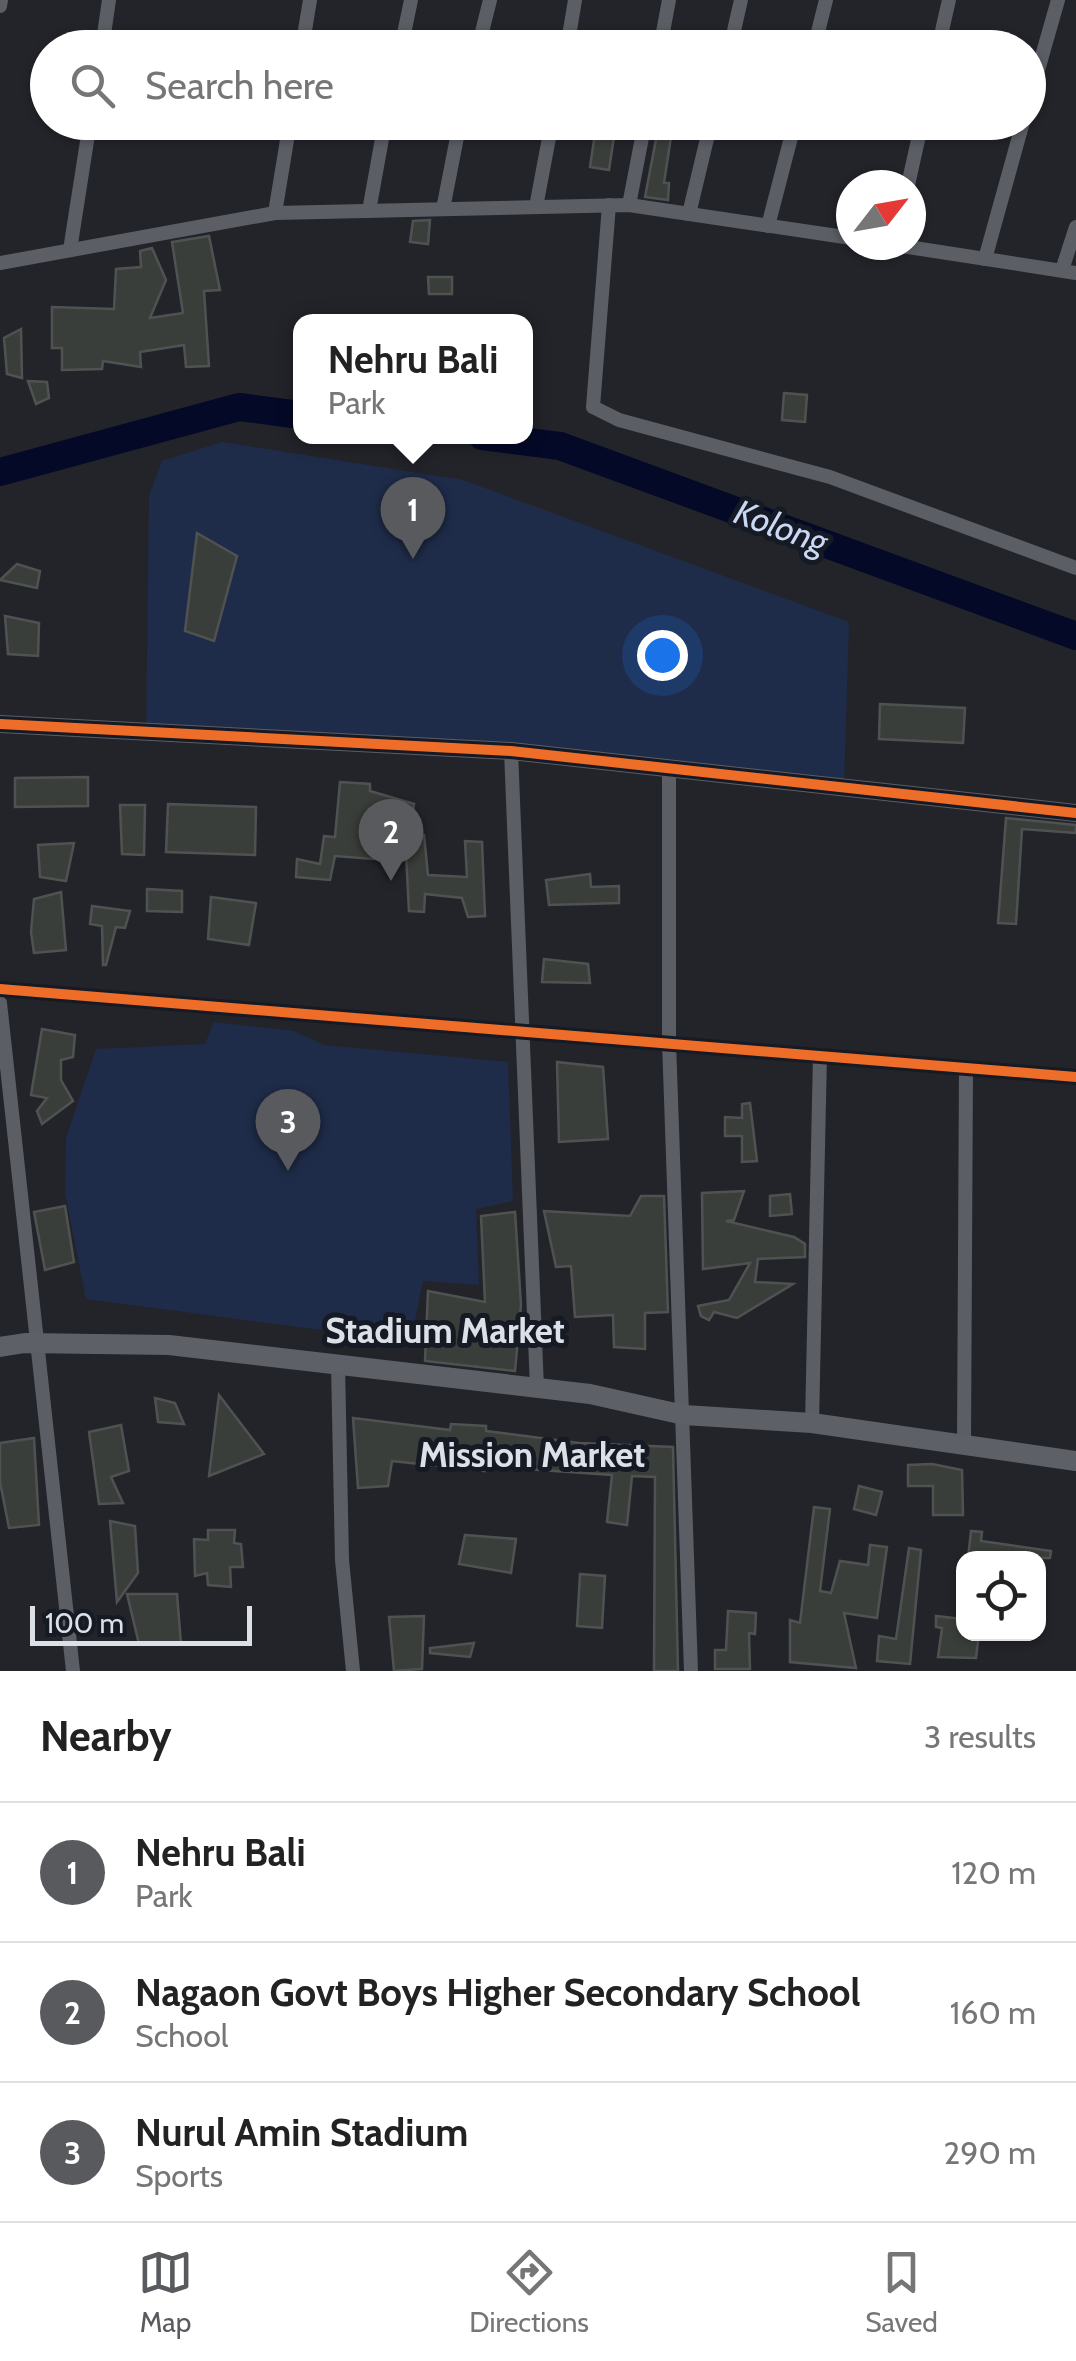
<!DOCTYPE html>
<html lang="en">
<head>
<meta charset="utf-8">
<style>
  :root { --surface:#fff; --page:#f2f2f2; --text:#222; --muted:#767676; --line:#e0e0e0; --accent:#585a5d }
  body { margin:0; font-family:Cabin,sans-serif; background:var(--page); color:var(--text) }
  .controls { position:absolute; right:30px; bottom:30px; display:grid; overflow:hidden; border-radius:20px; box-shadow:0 2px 8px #0004 }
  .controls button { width:90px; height:90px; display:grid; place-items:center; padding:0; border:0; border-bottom:2px solid var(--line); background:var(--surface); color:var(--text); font:50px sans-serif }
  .compass { position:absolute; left:836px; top:170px; width:90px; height:90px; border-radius:50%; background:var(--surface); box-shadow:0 2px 8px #0004; rotate:59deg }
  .scale { position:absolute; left:30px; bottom:25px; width:222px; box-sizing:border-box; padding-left:10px; border:5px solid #dce0e7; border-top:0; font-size:28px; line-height:35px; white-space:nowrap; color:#dce0e7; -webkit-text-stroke:8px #151a24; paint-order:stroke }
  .you { position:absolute; left:662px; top:655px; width:35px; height:35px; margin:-25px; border:8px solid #fff; border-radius:50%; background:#1a73e8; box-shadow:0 0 0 15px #1a73e833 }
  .badge { display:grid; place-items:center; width:65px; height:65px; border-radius:50%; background:var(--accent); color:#fff; font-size:32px; font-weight:700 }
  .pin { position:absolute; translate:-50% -82px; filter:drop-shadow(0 2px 5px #0008) }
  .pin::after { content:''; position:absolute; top:52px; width:35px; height:30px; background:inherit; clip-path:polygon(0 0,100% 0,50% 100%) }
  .popup { position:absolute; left:293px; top:314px; width:240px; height:130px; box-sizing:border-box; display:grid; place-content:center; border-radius:20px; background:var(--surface); filter:drop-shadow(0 2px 8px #0005); font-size:32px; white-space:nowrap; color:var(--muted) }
  .popup b { font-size:38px; color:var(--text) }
  .popup::after { content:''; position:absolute; left:50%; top:100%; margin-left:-20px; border:20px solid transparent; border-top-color:var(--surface) }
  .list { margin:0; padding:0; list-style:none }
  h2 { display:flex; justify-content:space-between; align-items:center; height:130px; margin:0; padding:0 40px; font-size:42px }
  h2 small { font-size:32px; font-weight:400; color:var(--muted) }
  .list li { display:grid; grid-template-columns:65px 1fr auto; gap:30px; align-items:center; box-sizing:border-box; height:140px; padding:0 40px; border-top:2px solid var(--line) }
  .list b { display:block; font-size:38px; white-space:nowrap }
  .list p { margin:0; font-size:32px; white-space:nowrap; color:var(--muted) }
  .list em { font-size:32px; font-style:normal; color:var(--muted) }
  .icon { flex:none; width:55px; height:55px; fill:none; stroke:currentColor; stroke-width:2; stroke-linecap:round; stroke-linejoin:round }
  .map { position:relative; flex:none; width:1076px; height:1671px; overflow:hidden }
  .search { position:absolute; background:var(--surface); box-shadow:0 2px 8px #0004; left:30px; right:30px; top:30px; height:110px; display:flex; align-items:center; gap:25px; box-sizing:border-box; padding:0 35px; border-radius:55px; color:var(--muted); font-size:38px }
  .sheet { height:550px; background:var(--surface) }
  nav { display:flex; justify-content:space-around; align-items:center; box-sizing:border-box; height:140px; border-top:2px solid var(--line); background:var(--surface); font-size:28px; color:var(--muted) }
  nav a { display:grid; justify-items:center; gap:5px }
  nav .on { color:var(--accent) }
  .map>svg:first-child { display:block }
  .green { fill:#1f2c49 }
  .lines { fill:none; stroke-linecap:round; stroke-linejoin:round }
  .river { stroke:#040927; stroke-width:28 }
  .building { fill:#3a3e3a; stroke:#505252; stroke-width:2.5 }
  .minor { stroke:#5b5e65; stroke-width:14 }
  .tertiary { stroke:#5b5e65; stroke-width:18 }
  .secondary { stroke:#5e6068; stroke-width:20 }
  .cycleway-casing { stroke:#151a24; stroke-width:16 }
  .cycleway { stroke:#ee6e29; stroke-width:10 }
  .labels { text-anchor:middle; stroke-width:10; stroke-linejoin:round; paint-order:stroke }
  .water-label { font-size:35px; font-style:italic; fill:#cad8f3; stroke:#151a24 }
  .neighbourhood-label { font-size:35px; font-weight:bold; fill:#dce0e7; stroke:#151a24 }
</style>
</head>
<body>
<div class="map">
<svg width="1076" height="1671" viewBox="0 0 1076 1671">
  <rect width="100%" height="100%" fill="#22242a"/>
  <!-- green -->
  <g class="green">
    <path d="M 222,442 L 463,480 L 849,622 L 844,787 L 511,751 L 146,732 L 149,496 L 162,461 Z"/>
    <path d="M 214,1022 L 294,1031 L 324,1045 L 508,1062 L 513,1201 L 476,1209 L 479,1285 L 423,1281 L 412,1335 L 359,1335 L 86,1299 L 65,1193 L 66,1138 L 96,1049 L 205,1044 Z"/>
  </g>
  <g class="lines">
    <!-- river -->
    <g class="river">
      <path d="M 482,436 L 560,446 L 1076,636"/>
      <path d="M 0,472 L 239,407 L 300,415"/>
    </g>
  </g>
  <!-- building -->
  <g class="building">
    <path d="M 596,127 L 615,130 L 609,170 L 590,167 Z"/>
    <path d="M 657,134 L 671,137 L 664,183 L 669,183 L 668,200 L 645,197 Z"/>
    <path d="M 430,220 L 428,244 L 410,242 L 413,221 Z"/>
    <path d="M 209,236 L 220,290 L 204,291 L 209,366 L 186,367 L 184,345 L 140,352 L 141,367 L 103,361 L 102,369 L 62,370 L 62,348 L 52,348 L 52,307 L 114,309 L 116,269 L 141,267 L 140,251 L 152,248 L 166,280 L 150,318 L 183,313 L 172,242 Z"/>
    <path d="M 428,277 L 452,277 L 452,294 L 429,294 Z"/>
    <path d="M 21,329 L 22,378 L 7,374 L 4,338 Z"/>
    <path d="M 28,381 L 47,382 L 49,398 L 36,404 Z"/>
    <path d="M 784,393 L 807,395 L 805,422 L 782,420 Z"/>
    <path d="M 197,533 L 237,556 L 214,641 L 185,631 Z"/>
    <path d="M 17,564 L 40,571 L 37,588 L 0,580 Z"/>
    <path d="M 5,616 L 39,623 L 38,656 L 8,654 Z"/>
    <path d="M 880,704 L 965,708 L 963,743 L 879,739 Z"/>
    <path d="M 88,777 L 88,806 L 15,807 L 15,778 Z"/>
    <path d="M 340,782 L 370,784 L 370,791 L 414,804 L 410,830 L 424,835 L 428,875 L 467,877 L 465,841 L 482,842 L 485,916 L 468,917 L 462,898 L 425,894 L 424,912 L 409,911 L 405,835 L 371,835 L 373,859 L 335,856 L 330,880 L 296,877 L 297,859 L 320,864 L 324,836 L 335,837 Z"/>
    <path d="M 168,804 L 256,807 L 255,855 L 166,852 Z"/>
    <path d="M 120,805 L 145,805 L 144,855 L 122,854 Z"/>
    <path d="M 1006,818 L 1076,825 L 1076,833 L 1022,829 L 1016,924 L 998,923 Z"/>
    <path d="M 74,843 L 66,881 L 40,877 L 38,845 Z"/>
    <path d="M 590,874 L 591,887 L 619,886 L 619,903 L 549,905 L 546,880 Z"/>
    <path d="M 147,889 L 182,891 L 182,912 L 147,911 Z"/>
    <path d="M 61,892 L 66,950 L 34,953 L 31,932 L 34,899 Z"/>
    <path d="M 211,897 L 256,903 L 249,945 L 208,939 Z"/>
    <path d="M 92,906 L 130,911 L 125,928 L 116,927 L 106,965 L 103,965 L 102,926 L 90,924 Z"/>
    <path d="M 544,959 L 588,964 L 590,983 L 542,982 Z"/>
    <path d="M 42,1029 L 75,1035 L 73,1057 L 61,1060 L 61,1080 L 73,1101 L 42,1124 L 37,1111 L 47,1098 L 31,1095 Z"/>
    <path d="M 557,1062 L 603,1067 L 608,1139 L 559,1142 Z"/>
    <path d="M 750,1103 L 757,1161 L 742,1162 L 742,1136 L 725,1136 L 725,1117 L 742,1118 L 742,1104 Z"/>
    <path d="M 744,1191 L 734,1220 L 726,1221 L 794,1237 L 805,1244 L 805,1257 L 758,1259 L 755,1282 L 793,1284 L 737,1318 L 714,1312 L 709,1320 L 701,1316 L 698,1306 L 729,1300 L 750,1263 L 703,1269 L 702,1193 Z"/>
    <path d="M 790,1194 L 792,1214 L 770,1216 L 770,1196 Z"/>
    <path d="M 641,1196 L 664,1196 L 668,1312 L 645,1313 L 645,1349 L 614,1347 L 613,1315 L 575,1317 L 571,1266 L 556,1267 L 544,1211 L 630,1216 Z"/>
    <path d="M 65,1206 L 74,1262 L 45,1270 L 34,1212 Z"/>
    <path d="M 515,1212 L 521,1305 L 515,1371 L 425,1361 L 428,1291 L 485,1302 L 481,1216 Z"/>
    <path d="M 219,1395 L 264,1454 L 209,1476 Z"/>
    <path d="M 155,1398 L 175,1403 L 184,1424 L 158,1422 Z"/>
    <path d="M 353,1418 L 450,1430 L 451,1424 L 486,1426 L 486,1431 L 579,1443 L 673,1447 L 678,1671 L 654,1671 L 655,1477 L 632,1476 L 627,1525 L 607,1522 L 612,1475 L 485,1466 L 485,1471 L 392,1461 L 388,1486 L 358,1488 Z"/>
    <path d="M 121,1425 L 129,1471 L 111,1477 L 123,1503 L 99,1504 L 89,1432 Z"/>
    <path d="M 34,1438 L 39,1525 L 9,1528 L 0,1482 L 0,1443 Z"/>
    <path d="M 932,1464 L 962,1470 L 963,1515 L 933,1515 L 933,1486 L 908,1486 L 908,1465 Z"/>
    <path d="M 859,1486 L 882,1492 L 876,1515 L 854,1509 Z"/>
    <path d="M 814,1507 L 830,1509 L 820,1591 L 831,1593 L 840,1561 L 868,1565 L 870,1545 L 887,1547 L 877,1618 L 844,1613 L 856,1668 L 790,1662 L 790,1620 L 800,1623 Z"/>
    <path d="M 110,1521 L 135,1526 L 138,1573 L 117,1602 Z"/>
    <path d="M 208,1530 L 235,1530 L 234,1543 L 241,1544 L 243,1567 L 230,1567 L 231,1587 L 208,1585 L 207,1573 L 195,1576 L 194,1539 L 208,1540 Z"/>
    <path d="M 971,1531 L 982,1532 L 981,1541 L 1051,1551 L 1050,1558 L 968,1558 Z"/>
    <path d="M 465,1535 L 516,1539 L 511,1573 L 459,1564 Z"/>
    <path d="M 909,1548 L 921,1550 L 910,1664 L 877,1661 L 879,1636 L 896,1639 Z"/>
    <path d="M 580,1574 L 605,1576 L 602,1628 L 577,1626 Z"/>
    <path d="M 127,1594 L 177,1594 L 181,1644 L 139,1644 Z"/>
    <path d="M 728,1611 L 756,1613 L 755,1634 L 749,1633 L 750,1669 L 715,1669 L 715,1650 L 726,1650 Z"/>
    <path d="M 424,1616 L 422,1669 L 394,1671 L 389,1617 Z"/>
    <path d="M 936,1616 L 964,1619 L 964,1634 L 979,1634 L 976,1658 L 938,1657 L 942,1628 L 936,1627 Z"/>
    <path d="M 474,1643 L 470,1657 L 430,1653 L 430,1648 Z"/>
  </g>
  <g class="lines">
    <!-- minor -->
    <g class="minor">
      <path d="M 0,6 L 1,0"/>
      <path d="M 102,48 L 109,0"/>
      <path d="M 302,48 L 310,0"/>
      <path d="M 401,48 L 411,0"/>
      <path d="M 478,48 L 490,0"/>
      <path d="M 567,48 L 575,0"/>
      <path d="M 660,48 L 669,0"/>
      <path d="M 730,48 L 741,0"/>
      <path d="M 814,48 L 826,0"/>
      <path d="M 938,48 L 949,0"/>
      <path d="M 1028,105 L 1058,0"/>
      <path d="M 908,185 L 922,122"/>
      <path d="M 609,205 L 593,407 L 619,420 L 830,477 L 1076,568"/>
      <path d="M 629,205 L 645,122"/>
      <path d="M 536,207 L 552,122"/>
      <path d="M 443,209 L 460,122"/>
      <path d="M 369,211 L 385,122"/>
      <path d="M 275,213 L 290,122"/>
      <path d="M 689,214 L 711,122"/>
      <path d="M 768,226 L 795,122"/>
      <path d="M 895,245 L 1076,273"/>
      <path d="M 70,250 L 90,122"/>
      <path d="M 985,259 L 1023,122"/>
      <path d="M 0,263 L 275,213 L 629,205 L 851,238"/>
      <path d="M 1062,270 L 1076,227"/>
      <path d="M 511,751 L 537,1388"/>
      <path d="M 669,768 L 669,1042 L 691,1671"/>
      <path d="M 0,989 L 1076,1077"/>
      <path d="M 0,1003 L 73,1671"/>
      <path d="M 338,1365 L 342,1560 L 353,1671"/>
      <path d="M 812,1423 L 820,1055"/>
      <path d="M 964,1445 L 966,1068"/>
    </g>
    <!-- tertiary -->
    <path class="tertiary" d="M 0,724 L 511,751 L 1076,813"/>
    <!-- secondary -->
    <path class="secondary" d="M 0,1347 L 25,1343 L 169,1345 L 590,1394 L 684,1415 L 812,1423 L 1076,1461"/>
    <defs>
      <g id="cycleway">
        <path d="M 0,724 L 511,751 L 1076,813"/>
        <path d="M 0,989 L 1076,1077"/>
      </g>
    </defs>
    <!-- cycleway casing -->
    <use href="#cycleway" class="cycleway-casing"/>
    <!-- cycleway -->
    <use href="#cycleway" class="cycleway"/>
  </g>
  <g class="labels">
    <!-- water labels -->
    <g class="water-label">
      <text transform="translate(781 527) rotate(20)" y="12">Kolong</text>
    </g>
    <!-- neighbourhood labels -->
    <g class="neighbourhood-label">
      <text x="445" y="1343">Stadium Market</text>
      <text x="532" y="1467">Mission Market</text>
    </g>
  </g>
</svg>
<div class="controls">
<button><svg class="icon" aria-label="locate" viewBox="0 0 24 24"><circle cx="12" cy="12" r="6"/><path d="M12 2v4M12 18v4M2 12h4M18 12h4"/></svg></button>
</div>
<svg class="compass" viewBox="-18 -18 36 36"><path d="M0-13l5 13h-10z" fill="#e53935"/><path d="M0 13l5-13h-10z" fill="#767676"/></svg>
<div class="scale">100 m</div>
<div class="you"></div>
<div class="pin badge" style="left:413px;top:559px">1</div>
<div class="popup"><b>Nehru Bali</b>Park</div>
<div class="pin badge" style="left:391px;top:881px">2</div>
<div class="pin badge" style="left:288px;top:1171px">3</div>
<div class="search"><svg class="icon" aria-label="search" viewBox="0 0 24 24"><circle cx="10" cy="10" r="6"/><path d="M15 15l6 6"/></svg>Search here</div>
</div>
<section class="sheet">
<h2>Nearby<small>3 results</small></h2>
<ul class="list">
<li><span class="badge">1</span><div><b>Nehru Bali</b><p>Park</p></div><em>120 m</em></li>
<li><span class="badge">2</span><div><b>Nagaon Govt Boys Higher Secondary School</b><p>School</p></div><em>160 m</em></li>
<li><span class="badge">3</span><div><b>Nurul Amin Stadium</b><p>Sports</p></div><em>290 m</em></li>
</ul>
</section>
<nav>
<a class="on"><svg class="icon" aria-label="map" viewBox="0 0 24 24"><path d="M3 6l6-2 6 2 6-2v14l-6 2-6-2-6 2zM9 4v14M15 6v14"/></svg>Map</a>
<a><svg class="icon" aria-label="directions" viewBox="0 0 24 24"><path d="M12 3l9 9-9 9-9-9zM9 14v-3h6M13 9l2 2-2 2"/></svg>Directions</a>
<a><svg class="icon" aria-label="saved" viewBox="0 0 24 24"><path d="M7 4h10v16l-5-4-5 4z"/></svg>Saved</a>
</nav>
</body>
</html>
